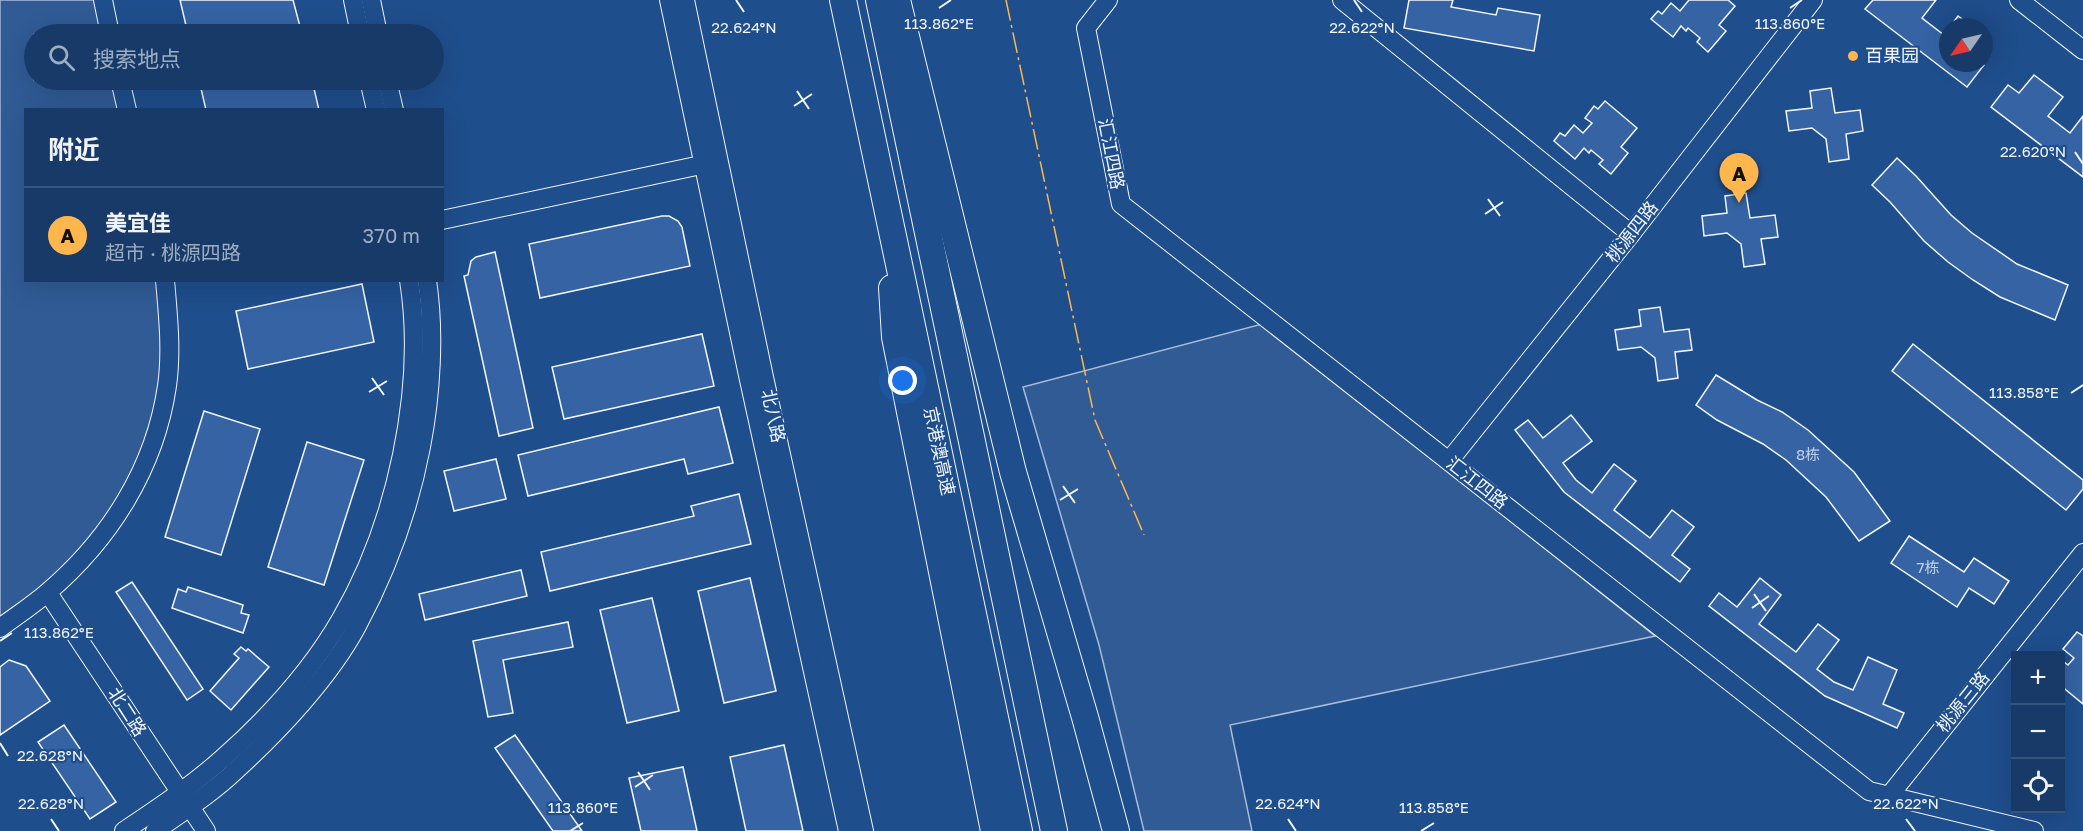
<!DOCTYPE html>
<html lang="zh">
<head>
<meta charset="utf-8">
<style>
  :root { --surface:#173a69; --page:#244571; --text:#f1f3f6; --muted:#9eadc0; --line:#36547d; --accent:#ffb74d }
  body { margin:0; font-family:"Golos Text","Noto Sans SC",sans-serif; background:var(--page); color:var(--text) }
  .controls { position:absolute; right:18px; bottom:18px; display:grid; overflow:hidden; border-radius:0px; box-shadow:0 6px 24px #0002 }
  .controls button { width:54px; height:54px; display:grid; place-items:center; padding:0; border:0; border-bottom:2px solid var(--line); background:var(--surface); color:var(--text); font:30px sans-serif }
  .compass { position:absolute; left:1939px; top:18px; width:54px; height:54px; border-radius:50%; background:var(--surface); box-shadow:0 6px 24px #0002; rotate:236deg }
  .you { position:absolute; left:903px; top:381px; width:21px; height:21px; margin:-15px; border:4px solid #fff; border-radius:50%; background:#1a73e8; box-shadow:0 0 0 9px #1a73e833 }
  .badge { display:grid; place-items:center; width:39px; height:39px; border-radius:50%; background:var(--accent); color:#111; font-size:20px; font-weight:700 }
  .pin { position:absolute; translate:-50% -50px; filter:drop-shadow(0 2px 3px #0008) }
  .pin::after { content:''; position:absolute; top:32px; width:21px; height:18px; background:inherit; clip-path:polygon(0 0,100% 0,50% 100%) }
  .list { margin:0; padding:0; list-style:none }
  h2 { display:flex; justify-content:space-between; align-items:center; height:78px; margin:0; padding:0 24px; font-size:26px }
  h2 small { font-size:20px; font-weight:400; color:var(--muted) }
  .list li { display:grid; grid-template-columns:39px 1fr auto; gap:18px; align-items:center; box-sizing:border-box; height:96px; padding:0 24px; border-top:2px solid var(--line) }
  .list b { display:block; font-size:22px; white-space:nowrap }
  .list p { margin:0; font-size:20px; white-space:nowrap; color:var(--muted) }
  .list em { font-size:20px; font-style:normal; color:var(--muted) }
  .icon { flex:none; width:33px; height:33px; fill:none; stroke:currentColor; stroke-width:2; stroke-linecap:round; stroke-linejoin:round }
  .map { position:relative; flex:none; width:2083px; height:831px; overflow:hidden }
  .search { position:absolute; background:var(--surface); box-shadow:0 6px 24px #0002; left:24px; top:24px; width:420px; height:66px; display:flex; align-items:center; gap:15px; box-sizing:border-box; padding:0 21px; border-radius:33px; color:var(--muted); font-size:22px }
  .panel { position:absolute; background:var(--surface); box-shadow:0 6px 24px #0002; left:24px; top:108px; width:420px; height:174px; border-radius:0px }
  .map>svg:first-child { display:block }
  .green { fill:#305b95; stroke:#a8bbd7; stroke-width:1.5 }
  .building { fill:#3563a3; stroke:#f2f6ff; stroke-width:1.5 }
  .lines { fill:none; stroke-linecap:round; stroke-linejoin:round }
  .minor-casing { stroke:#f2f6ff; stroke-width:20 }
  .highway-casing { stroke:#f2f6ff; stroke-width:28 }
  .minor { stroke:#1f4e8c; stroke-width:18 }
  .highway { stroke:#1f4e8c; stroke-width:26 }
  .power { stroke:#ffb74d; stroke-width:1.5; stroke-dasharray:21 4.5 3 4.5; stroke-linecap:butt }
  .ticks { fill:none; stroke:#f2f6ff; stroke-width:2 }
  .poi-dot { fill:#ffb74d; stroke:#1f4e8c; stroke-width:2 }
  .labels { text-anchor:middle; stroke-width:4.5; stroke-linejoin:round; paint-order:stroke }
  .number-label { font-size:15px; fill:#c3d1e8 }
  .poi-label { font-size:18px; fill:#f2f6ff; stroke:#1f4e8c; text-anchor:start }
  .street-label { font-size:18px; fill:#f2f6ff; stroke:#1f4e8c }
  .ticks-label { font-size:15px; text-anchor:middle; fill:#f2f6ff; stroke:#1f4e8c; stroke-width:4.5; stroke-linejoin:round; paint-order:stroke }
</style>
</head>
<body>
<div class="map">
<svg width="2083" height="831" viewBox="0 0 2083 831">
  <rect width="100%" height="100%" fill="#1f4e8c"/>
  <!-- green -->
  <g class="green">
    <path d="M 0,0 L 103,0 L 110,34 L 34,34 L 34,80 L 120,80 L 127,109 L 26,110 L 26,280 L 165,281 L 167,385 L 119,515 L 0,626 Z"/>
    <path d="M 1262,324 L 1655,636 L 1230,725 L 1252,831 L 1144,831 L 1099,645 L 1023,387 Z"/>
  </g>
  <!-- building -->
  <g class="building">
    <path d="M 180,0 L 293,0 L 302,34 L 188,34 Z"/>
    <path d="M 1409,0 L 1453,0 L 1451,7 L 1496,15 L 1498,8 L 1540,15 L 1534,51 L 1404,28 Z"/>
    <path d="M 1689,0 L 1728,0 L 1735,6 L 1719,25 L 1726,31 L 1708,52 L 1697,42 L 1700,38 L 1688,28 L 1686,31 L 1681,26 L 1673,37 L 1651,19 L 1658,11 L 1662,14 L 1671,3 L 1680,11 Z"/>
    <path d="M 1873,0 L 1936,0 L 1922,18 L 1944,35 L 1948,30 L 1948,63 L 1981,63 L 1984,65 L 1967,87 L 1865,9 Z"/>
    <path d="M 1958,16 L 1973,27 L 1950,27 Z"/>
    <path d="M 2034,75 L 2063,97 L 2048,116 L 2070,133 L 2083,116 L 2083,177 L 1991,107 L 2008,85 L 2019,93 Z"/>
    <path d="M 199,80 L 312,80 L 319,110 L 206,110 Z"/>
    <path d="M 1831,88 L 1835,113 L 1860,110 L 1863,131 L 1846,134 L 1849,159 L 1829,162 L 1826,139 L 1812,128 L 1789,131 L 1786,111 L 1812,108 L 1810,91 Z"/>
    <path d="M 1605,101 L 1637,128 L 1621,147 L 1628,153 L 1611,174 L 1599,164 L 1603,160 L 1591,150 L 1589,153 L 1584,148 L 1575,159 L 1554,141 L 1560,133 L 1565,136 L 1574,125 L 1583,133 L 1592,123 L 1585,118 L 1594,106 L 1598,109 Z"/>
    <path d="M 1897,158 L 1916,176 L 1951,215 L 1972,233 L 2017,264 L 2068,285 L 2055,320 L 2000,297 L 1973,280 L 1948,262 L 1924,241 L 1890,202 L 1872,185 Z"/>
    <path d="M 1746,193 L 1750,218 L 1775,215 L 1778,237 L 1761,239 L 1765,264 L 1744,267 L 1741,244 L 1727,233 L 1704,236 L 1702,216 L 1727,213 L 1725,196 Z"/>
    <path d="M 662,216 L 669,216 L 678,221 L 682,227 L 690,266 L 540,298 L 529,244 Z"/>
    <path d="M 495,252 L 533,428 L 499,436 L 464,276 L 468,275 L 471,261 L 476,257 Z"/>
    <path d="M 362,284 L 374,342 L 248,369 L 236,311 Z"/>
    <path d="M 1660,307 L 1664,332 L 1689,329 L 1692,350 L 1675,352 L 1678,378 L 1658,381 L 1655,358 L 1641,347 L 1618,350 L 1615,330 L 1641,326 L 1639,310 Z"/>
    <path d="M 702,334 L 714,386 L 564,419 L 552,367 Z"/>
    <path d="M 1913,344 L 2083,480 L 2083,489 L 2066,510 L 1892,371 Z"/>
    <path d="M 1716,375 L 1757,400 L 1782,412 L 1808,430 L 1854,472 L 1890,521 L 1859,541 L 1826,497 L 1786,460 L 1763,444 L 1717,420 L 1696,405 Z"/>
    <path d="M 719,407 L 733,463 L 688,474 L 684,459 L 528,496 L 518,455 Z"/>
    <path d="M 204,411 L 260,429 L 221,555 L 165,537 Z"/>
    <path d="M 1571,415 L 1592,441 L 1563,463 L 1576,480 L 1592,493 L 1614,464 L 1636,481 L 1614,510 L 1650,538 L 1672,510 L 1694,527 L 1672,555 L 1690,569 L 1680,582 L 1564,492 L 1515,430 L 1528,420 L 1543,438 Z"/>
    <path d="M 307,442 L 364,460 L 324,585 L 268,567 Z"/>
    <path d="M 496,459 L 506,499 L 454,511 L 444,471 Z"/>
    <path d="M 739,494 L 751,544 L 550,591 L 541,552 L 694,516 L 691,506 Z"/>
    <path d="M 1909,536 L 1964,572 L 1974,558 L 2009,581 L 1994,604 L 1969,588 L 1957,607 L 1891,563 Z"/>
    <path d="M 521,570 L 527,596 L 425,620 L 419,594 Z"/>
    <path d="M 750,578 L 776,691 L 724,703 L 698,591 Z"/>
    <path d="M 1760,578 L 1781,595 L 1759,624 L 1796,652 L 1818,624 L 1839,640 L 1817,669 L 1834,682 L 1853,690 L 1868,657 L 1897,670 L 1883,704 L 1904,713 L 1897,728 L 1825,696 L 1709,606 L 1719,593 L 1737,607 Z"/>
    <path d="M 132,582 L 203,689 L 187,700 L 116,592 Z"/>
    <path d="M 188,587 L 243,605 L 241,613 L 249,615 L 243,633 L 172,608 L 178,589 L 186,592 Z"/>
    <path d="M 652,598 L 679,711 L 627,723 L 600,610 Z"/>
    <path d="M 568,622 L 573,647 L 503,660 L 513,713 L 488,717 L 473,641 Z"/>
    <path d="M 2077,632 L 2083,636 L 2083,704 L 2060,685 L 2060,659 L 2068,665 L 2074,658 L 2063,649 Z"/>
    <path d="M 241,647 L 246,651 L 248,649 L 269,667 L 231,710 L 210,691 L 239,658 L 234,654 Z"/>
    <path d="M 9,660 L 26,666 L 50,701 L 0,735 L 0,667 Z"/>
    <path d="M 64,725 L 116,802 L 90,819 L 38,742 Z"/>
    <path d="M 515,735 L 582,831 L 553,831 L 495,748 Z"/>
    <path d="M 784,745 L 803,831 L 746,831 L 730,757 Z"/>
    <path d="M 683,767 L 697,831 L 641,831 L 629,778 Z"/>
  </g>
  <g class="lines">
    <defs>
      <g id="minor">
        <path d="M 103,0 L 110,34"/>
        <path d="M 353,0 L 360,34"/>
        <path d="M 371,0 L 378,34"/>
        <path d="M 669,0 L 749,380 L 848,831"/>
        <path d="M 685,0 L 764,377 L 864,831"/>
        <path d="M 1108,0 L 1086,28 L 1121,204 L 1869,791 L 2034,831"/>
        <path d="M 1342,0 L 1631,234"/>
        <path d="M 2019,0 L 2083,50"/>
        <path d="M 120,80 L 127,110"/>
        <path d="M 369,80 L 376,110"/>
        <path d="M 387,80 L 394,110"/>
        <path d="M 442,220 L 715,162"/>
        <path d="M 1449,461 L 1631,234 L 1813,0"/>
        <path d="M 48,593 L 206,831"/>
        <path d="M 0,628 C 16,616 33,605 48,592 C 110,539 155,468 167,386 C 172,351 168,315 165,280"/>
        <path d="M 1889,796 L 2083,553"/>
        <path d="M 124,831 C 158,808 193,785 223,758 C 268,718 311,671 341,619 C 396,525 426,388 409,280"/>
        <path d="M 155,831 C 182,812 211,794 235,771 C 278,732 329,678 357,626 C 387,570 409,510 421,447 C 431,395 435,333 427,280"/>
      </g>
      <g id="highway">
        <path d="M 843,0 L 1019,831"/>
        <path d="M 879,0 L 1054,831"/>
        <path d="M 897,0 L 1013,472 L 1085,717 L 1116,831"/>
        <path d="M 892,288 L 895,337 L 994,831"/>
      </g>
    </defs>
    <!-- minor casing -->
    <use href="#minor" class="minor-casing"/>
    <!-- highway casing -->
    <use href="#highway" class="highway-casing"/>
    <!-- minor -->
    <use href="#minor" class="minor"/>
    <!-- highway -->
    <use href="#highway" class="highway"/>
    <!-- power -->
    <path class="power" d="M 1006,0 L 1095,420 L 1144,535"/>
  </g>
  <!-- ticks -->
  <path class="ticks" d="M 736,0 L 744,12M 1354,0 L 1362,12M 939,8 L 951,0M 1790,8 L 1802,0M 797,91 L 809,109M 794,106 L 812,94M 2075,152 L 2083,164M 1488,199 L 1500,216M 1485,214 L 1503,202M 372,378 L 384,395M 369,392 L 387,381M 2071,393 L 2083,385M 1063,486 L 1075,503M 1060,500 L 1078,489M 1754,594 L 1766,611M 1752,608 L 1769,596M 0,641 L 12,633M 0,743 L 8,756M 638,772 L 650,790M 635,787 L 653,775M 51,819 L 59,831M 1288,819 L 1296,831M 1906,819 L 1915,831M 570,831 L 583,823M 1421,831 L 1434,823"/>
  <!-- markers -->
  <circle class="poi-dot" cx="1853" cy="56" r="6"/>
  <g class="labels">
    <!-- number labels -->
    <g class="number-label">
      <text x="1808" y="460">8栋</text>
      <text x="1928" y="573">7栋</text>
    </g>
    <!-- poi labels -->
    <g class="poi-label">
      <text x="1865" y="62">百果园</text>
    </g>
    <!-- street labels -->
    <g class="street-label">
      <text transform="translate(1111 154) rotate(79)" y="6">汇江四路</text>
      <text transform="translate(1632 232) rotate(-52)" y="6">桃源四路</text>
      <text transform="translate(773 416) rotate(78)" y="6">北八路</text>
      <text transform="translate(939 451) rotate(78)" y="6">京港澳高速</text>
      <text transform="translate(1477 483) rotate(38)" y="6">汇江四路</text>
      <text transform="translate(1963 702) rotate(-51)" y="6">桃源三路</text>
      <text transform="translate(127 712) rotate(57)" y="6">北二路</text>
    </g>
  </g>
  <g class="ticks-label">
    <text x="939" y="29">113.862°E</text>
    <text x="1790" y="29">113.860°E</text>
    <text x="744" y="33">22.624°N</text>
    <text x="1362" y="33">22.622°N</text>
    <text x="2033" y="157">22.620°N</text>
    <text x="2024" y="398">113.858°E</text>
    <text x="59" y="638">113.862°E</text>
    <text x="50" y="761">22.628°N</text>
    <text x="51" y="809">22.628°N</text>
    <text x="1288" y="809">22.624°N</text>
    <text x="1906" y="809">22.622°N</text>
    <text x="583" y="813">113.860°E</text>
    <text x="1434" y="813">113.858°E</text>
  </g>
</svg>
<div class="controls">
<button>+</button>
<button>−</button>
<button><svg class="icon" aria-label="locate" viewBox="0 0 24 24"><circle cx="12" cy="12" r="6"/><path d="M12 2v4M12 18v4M2 12h4M18 12h4"/></svg></button>
</div>
<svg class="compass" viewBox="-18 -18 36 36"><path d="M0-13l5 13h-10z" fill="#e53935"/><path d="M0 13l5-13h-10z" fill="#9eadc0"/></svg>
<div class="you"></div>
<div class="pin badge" style="left:1739px;top:203px">A</div>
<div class="search"><svg class="icon" aria-label="search" viewBox="0 0 24 24"><circle cx="10" cy="10" r="6"/><path d="M15 15l6 6"/></svg>搜索地点</div>
<section class="panel">
<h2>附近<small></small></h2>
<ul class="list">
<li><span class="badge">A</span><div><b>美宜佳</b><p>超市 · 桃源四路</p></div><em>370 m</em></li>
</ul>
</section>
</div>
</body>
</html>
